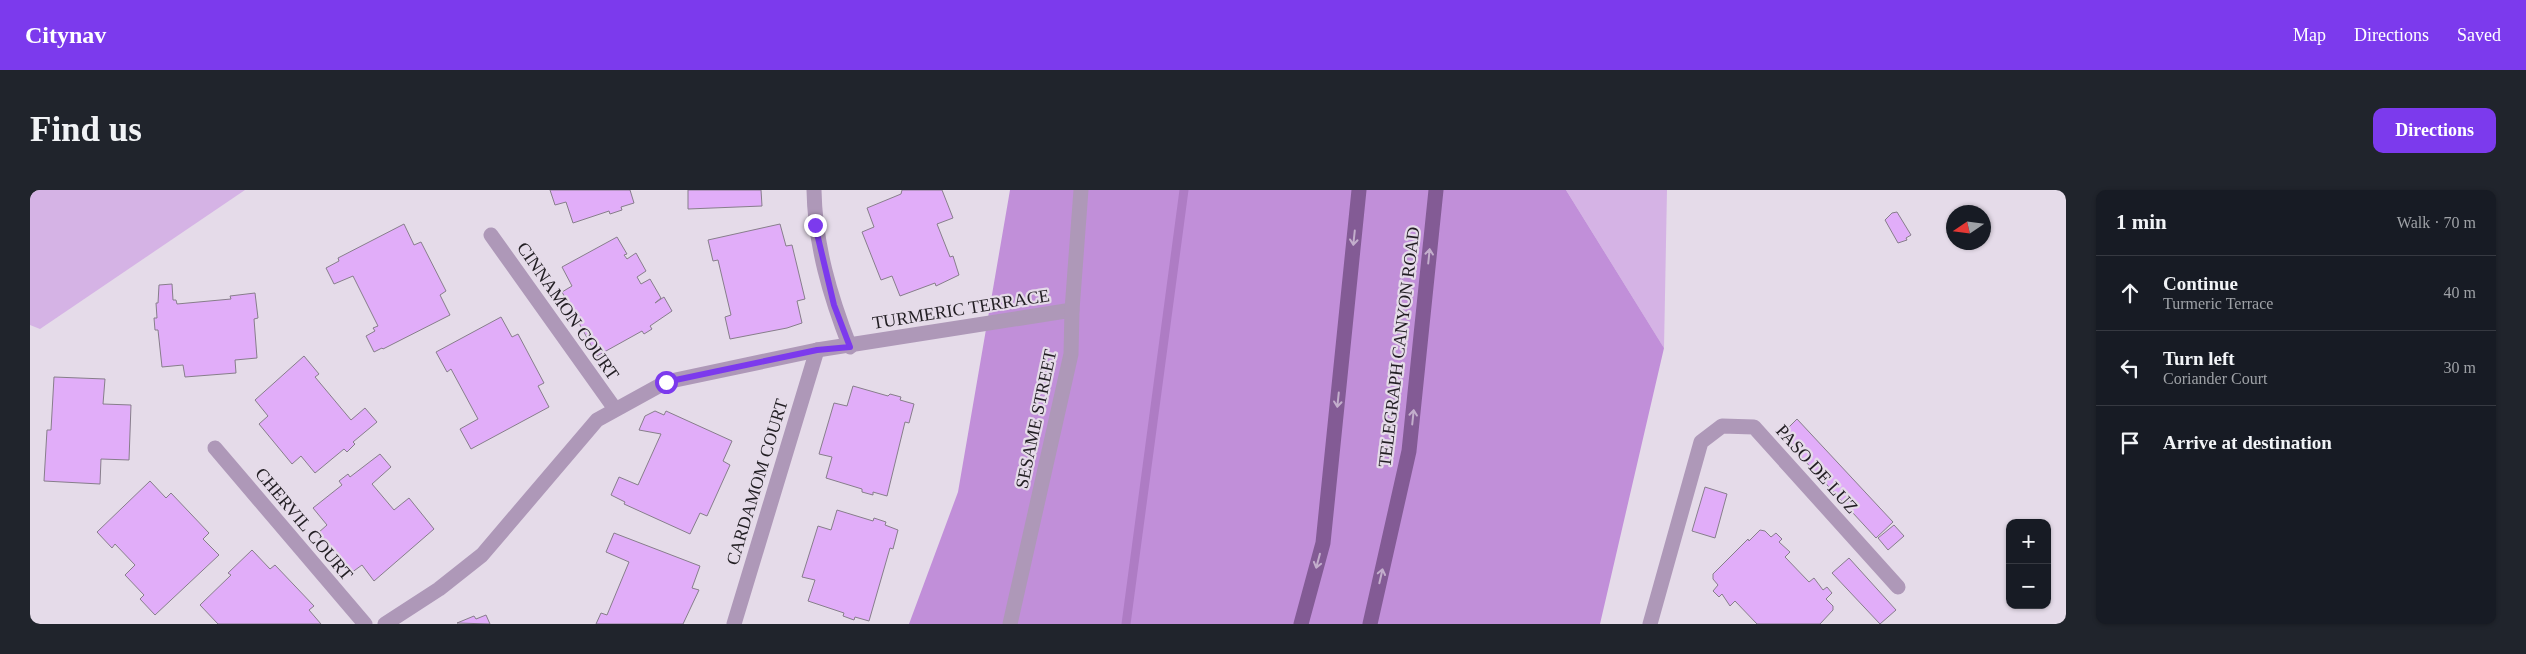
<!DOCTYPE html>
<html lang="en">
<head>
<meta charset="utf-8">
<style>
  :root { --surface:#171b24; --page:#20242c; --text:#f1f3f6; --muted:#9ea1a6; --line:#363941; --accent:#7c3aed }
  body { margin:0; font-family:"Times New Roman",serif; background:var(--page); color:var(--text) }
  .controls { position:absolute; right:15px; bottom:15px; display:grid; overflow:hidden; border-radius:10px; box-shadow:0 1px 4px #0004 }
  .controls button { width:45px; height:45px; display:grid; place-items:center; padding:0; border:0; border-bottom:1px solid var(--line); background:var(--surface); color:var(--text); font:25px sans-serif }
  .compass { position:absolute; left:1916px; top:15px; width:45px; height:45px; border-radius:50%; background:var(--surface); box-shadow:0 1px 4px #0004; rotate:257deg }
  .stop { position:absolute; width:15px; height:15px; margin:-11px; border:4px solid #7c3aed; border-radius:50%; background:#fff }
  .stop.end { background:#7c3aed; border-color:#fff; box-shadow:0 1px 5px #0008 }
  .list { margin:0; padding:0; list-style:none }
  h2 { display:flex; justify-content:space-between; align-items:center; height:65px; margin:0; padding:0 20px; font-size:21px }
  h2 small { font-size:16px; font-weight:400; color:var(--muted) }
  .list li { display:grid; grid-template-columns:32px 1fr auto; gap:15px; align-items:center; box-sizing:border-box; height:75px; padding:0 20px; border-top:1px solid var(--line) }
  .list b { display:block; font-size:19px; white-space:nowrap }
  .list p { margin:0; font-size:16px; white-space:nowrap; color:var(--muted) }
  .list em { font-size:16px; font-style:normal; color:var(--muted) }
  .icon { flex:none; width:28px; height:28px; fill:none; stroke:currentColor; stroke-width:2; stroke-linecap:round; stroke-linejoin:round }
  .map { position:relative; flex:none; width:2036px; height:434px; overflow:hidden; border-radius:10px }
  header { display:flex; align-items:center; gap:30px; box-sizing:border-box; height:70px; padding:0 25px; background:var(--accent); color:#fff }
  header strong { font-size:24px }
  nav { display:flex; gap:28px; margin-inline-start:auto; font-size:18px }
  .intro { display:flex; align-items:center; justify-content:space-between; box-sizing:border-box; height:120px; padding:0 30px }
  h1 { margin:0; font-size:35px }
  .button { padding:12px 22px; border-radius:10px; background:var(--accent); color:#fff; font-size:18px; font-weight:700 }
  main { display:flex; gap:30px; padding:0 30px }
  aside { flex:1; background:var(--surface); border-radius:10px; box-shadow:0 1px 4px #0004 }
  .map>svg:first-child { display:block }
  .green { fill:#d5b3e5 }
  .forest { fill:#c18fd9 }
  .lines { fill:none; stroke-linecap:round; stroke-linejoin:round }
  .stream { stroke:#ae7cc4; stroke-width:9 }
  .building { fill:#e1adf9; stroke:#877e8b }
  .minor { stroke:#ae98b8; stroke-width:15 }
  .primary { stroke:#835b95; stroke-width:15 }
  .oneway { stroke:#c3aecc }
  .route { stroke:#7c3aed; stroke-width:6 }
  .labels { text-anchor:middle; stroke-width:4.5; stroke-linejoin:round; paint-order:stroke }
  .street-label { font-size:18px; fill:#221e23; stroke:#e5dbe9 }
</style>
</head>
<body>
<header>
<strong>Citynav</strong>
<nav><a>Map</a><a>Directions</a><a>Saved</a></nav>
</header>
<div class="intro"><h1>Find us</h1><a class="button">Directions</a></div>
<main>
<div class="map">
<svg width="2036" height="434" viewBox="0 0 2036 434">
  <rect width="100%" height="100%" fill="#e5dbe9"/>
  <!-- green -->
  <g class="green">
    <path d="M 0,0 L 215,0 L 10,139 L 0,135 Z"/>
    <path d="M 1536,0 L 1637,0 L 1634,158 Z"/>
  </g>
  <!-- forest -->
  <path class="forest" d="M 980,0 L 1536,0 L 1634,158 L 1570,434 L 879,434 L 928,302 Z"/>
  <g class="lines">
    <!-- stream -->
    <path class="stream" d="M 1096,434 L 1154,0"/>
  </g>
  <!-- building -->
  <g class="building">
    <path d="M 520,0 L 600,0 L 604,13 L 591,17 L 592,20 L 580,24 L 579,21 L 543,33 L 536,12 L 525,15 Z"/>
    <path d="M 658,0 L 731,0 L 732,16 L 658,19 Z"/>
    <path d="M 898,0 L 912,0 L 923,28 L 907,34 L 920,67 L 923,66 L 929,85 L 906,96 L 905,93 L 870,106 L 862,86 L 851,90 L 832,42 L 844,37 L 837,18 L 871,4 L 872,0 Z"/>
    <path d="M 1867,22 L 1881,45 L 1876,48 L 1877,50 L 1868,53 L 1855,30 L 1862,23 Z"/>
    <path d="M 374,34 L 384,55 L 391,52 L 416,101 L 410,105 L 420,125 L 353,159 L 352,158 L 344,162 L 336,146 L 345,141 L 343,138 L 348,136 L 323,86 L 304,94 L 296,78 L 309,71 L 308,68 Z"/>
    <path d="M 750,34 L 756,56 L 762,55 L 775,109 L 767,111 L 772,133 L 757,138 L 700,149 L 695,127 L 701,125 L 688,70 L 683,71 L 678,50 Z"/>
    <path d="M 587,47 L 597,64 L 594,65 L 597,69 L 606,63 L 616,81 L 607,87 L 611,94 L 620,89 L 631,108 L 625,113 L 634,107 L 642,121 L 620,136 L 622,139 L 614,144 L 612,141 L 567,166 L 532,102 L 542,96 L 532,77 Z"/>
    <path d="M 142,94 L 143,110 L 146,110 L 147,114 L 201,109 L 200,106 L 225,103 L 228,128 L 224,129 L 227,168 L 205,170 L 206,183 L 155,187 L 153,175 L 132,177 L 128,140 L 125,140 L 124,128 L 127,128 L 126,113 L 128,113 L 129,95 Z"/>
    <path d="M 471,127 L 482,147 L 488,144 L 514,193 L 508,196 L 519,217 L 441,259 L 430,239 L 448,229 L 421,179 L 417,182 L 406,162 Z"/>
    <path d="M 274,166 L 289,184 L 285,187 L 321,230 L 335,218 L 347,232 L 323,252 L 325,254 L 317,262 L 314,259 L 285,283 L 271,266 L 262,274 L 229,234 L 238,226 L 225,210 Z"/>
    <path d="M 24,187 L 75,189 L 73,214 L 101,215 L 99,270 L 71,269 L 70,294 L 14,291 L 17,240 L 21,240 Z"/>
    <path d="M 823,196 L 858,206 L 860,204 L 871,207 L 870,210 L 884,214 L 879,233 L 875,232 L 857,306 L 843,302 L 843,305 L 832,302 L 832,299 L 796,288 L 802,267 L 789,264 L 804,213 L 817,216 Z"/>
    <path d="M 625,221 L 634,225 L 636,221 L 702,251 L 693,271 L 700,275 L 677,326 L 670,323 L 660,344 L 594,314 L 595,312 L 581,305 L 589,287 L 608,295 L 631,244 L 609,240 L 615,226 Z"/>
    <path d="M 1767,229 L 1863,332 L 1846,348 L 1751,245 Z"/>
    <path d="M 350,264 L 361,277 L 342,294 L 364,320 L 379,308 L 404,339 L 344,391 L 332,375 L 321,383 L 288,343 L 297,335 L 283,318 L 312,295 L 309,291 L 318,284 L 320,287 Z"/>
    <path d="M 120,291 L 136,308 L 141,303 L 179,343 L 173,349 L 189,365 L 125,425 L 110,409 L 114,405 L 95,385 L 105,375 L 85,354 L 82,358 L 67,342 Z"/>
    <path d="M 1675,297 L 1697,304 L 1685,348 L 1662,341 Z"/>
    <path d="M 807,320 L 843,331 L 844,328 L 856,332 L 855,335 L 868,340 L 863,359 L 860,358 L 839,431 L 825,427 L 824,430 L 813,426 L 814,423 L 778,411 L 785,390 L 772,387 L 788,336 L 801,340 Z"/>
    <path d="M 1864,335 L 1874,346 L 1858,360 L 1848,348 Z"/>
    <path d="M 1730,340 L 1735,341 L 1741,347 L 1746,343 L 1752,349 L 1749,352 L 1760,362 L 1755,367 L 1779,392 L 1784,388 L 1793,400 L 1797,397 L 1802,403 L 1796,409 L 1803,416 L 1803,420 L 1790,434 L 1727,434 L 1705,411 L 1700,416 L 1692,404 L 1689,407 L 1683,401 L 1688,395 L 1683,389 L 1683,384 L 1718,349 L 1719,351 Z"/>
    <path d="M 584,343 L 670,376 L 662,398 L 669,400 L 653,434 L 566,434 L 571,423 L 577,425 L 599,372 L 576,362 Z"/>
    <path d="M 222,360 L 240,379 L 245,375 L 284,416 L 279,420 L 291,434 L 188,434 L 170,415 L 201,385 L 198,383 Z"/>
    <path d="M 1819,368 L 1866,420 L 1850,434 L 1802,383 Z"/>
    <path d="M 456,425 L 460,434 L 427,433 L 444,426 L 446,429 Z"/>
  </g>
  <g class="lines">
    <!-- minor -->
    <g class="minor">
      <path d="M 784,0 C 785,55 800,106 820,157"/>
      <path d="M 461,45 L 585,219"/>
      <path d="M 185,258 L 335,434"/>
      <path d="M 355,434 L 409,399 L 452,365 L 567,230 L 636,192 L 787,160 L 1042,120"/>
      <path d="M 704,434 L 787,160"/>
      <path d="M 980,434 L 1041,164 L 1042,120 L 1051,0"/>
      <path d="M 1620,434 L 1671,252 L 1692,236 L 1724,237 L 1868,397"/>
    </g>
    <!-- primary -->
    <g class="primary">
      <path d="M 1271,434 L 1293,353 L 1329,0"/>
      <path d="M 1340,434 L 1379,261 L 1406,0"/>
    </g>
  </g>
  <!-- one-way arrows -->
  <defs><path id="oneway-shaft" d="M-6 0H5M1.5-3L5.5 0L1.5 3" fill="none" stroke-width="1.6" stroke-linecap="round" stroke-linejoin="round" transform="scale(1.25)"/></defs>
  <g class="oneway">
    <use href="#oneway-shaft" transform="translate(1324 48) rotate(96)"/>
    <use href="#oneway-shaft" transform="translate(1399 66) rotate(-84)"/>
    <use href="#oneway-shaft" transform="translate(1308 210) rotate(96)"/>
    <use href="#oneway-shaft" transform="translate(1383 227) rotate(-84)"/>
    <use href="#oneway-shaft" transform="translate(1288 371) rotate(105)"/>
    <use href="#oneway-shaft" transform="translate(1351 386) rotate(-77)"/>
  </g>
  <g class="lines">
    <!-- route -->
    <path class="route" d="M 636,192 L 787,160 L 820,157 L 804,115 L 785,35"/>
  </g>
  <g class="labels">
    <!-- street labels -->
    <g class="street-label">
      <text transform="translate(931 119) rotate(-9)" y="6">TURMERIC TERRACE</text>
      <text transform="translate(538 121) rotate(55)" y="6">CINNAMON COURT</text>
      <text transform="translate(1369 157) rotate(-83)" y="6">TELEGRAPH CANYON ROAD</text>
      <text transform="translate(1006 229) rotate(-78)" y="6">SESAME STREET</text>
      <text transform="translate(1787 279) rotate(48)" y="6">PASO DE LUZ</text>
      <text transform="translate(727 292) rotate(-73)" y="6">CARDAMOM COURT</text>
      <text transform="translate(274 334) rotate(50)" y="6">CHERVIL COURT</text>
    </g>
  </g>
</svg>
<div class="controls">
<button>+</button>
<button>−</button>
</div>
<svg class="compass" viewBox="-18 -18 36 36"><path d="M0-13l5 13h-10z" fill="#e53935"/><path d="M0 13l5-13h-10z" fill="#9ea1a6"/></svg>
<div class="stop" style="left:636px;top:192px"></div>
<div class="stop end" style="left:785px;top:35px"></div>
</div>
<aside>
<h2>1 min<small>Walk · 70 m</small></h2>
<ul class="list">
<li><svg class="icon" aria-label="ahead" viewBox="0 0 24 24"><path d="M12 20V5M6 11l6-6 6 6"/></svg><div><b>Continue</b><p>Turmeric Terrace</p></div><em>40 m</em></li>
<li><svg class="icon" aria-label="left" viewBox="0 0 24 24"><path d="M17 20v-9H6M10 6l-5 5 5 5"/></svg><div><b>Turn left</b><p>Coriander Court</p></div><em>30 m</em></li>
<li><svg class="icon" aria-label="arrive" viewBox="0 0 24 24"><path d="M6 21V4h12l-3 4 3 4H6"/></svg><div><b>Arrive at destination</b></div></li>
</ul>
</aside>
</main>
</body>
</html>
